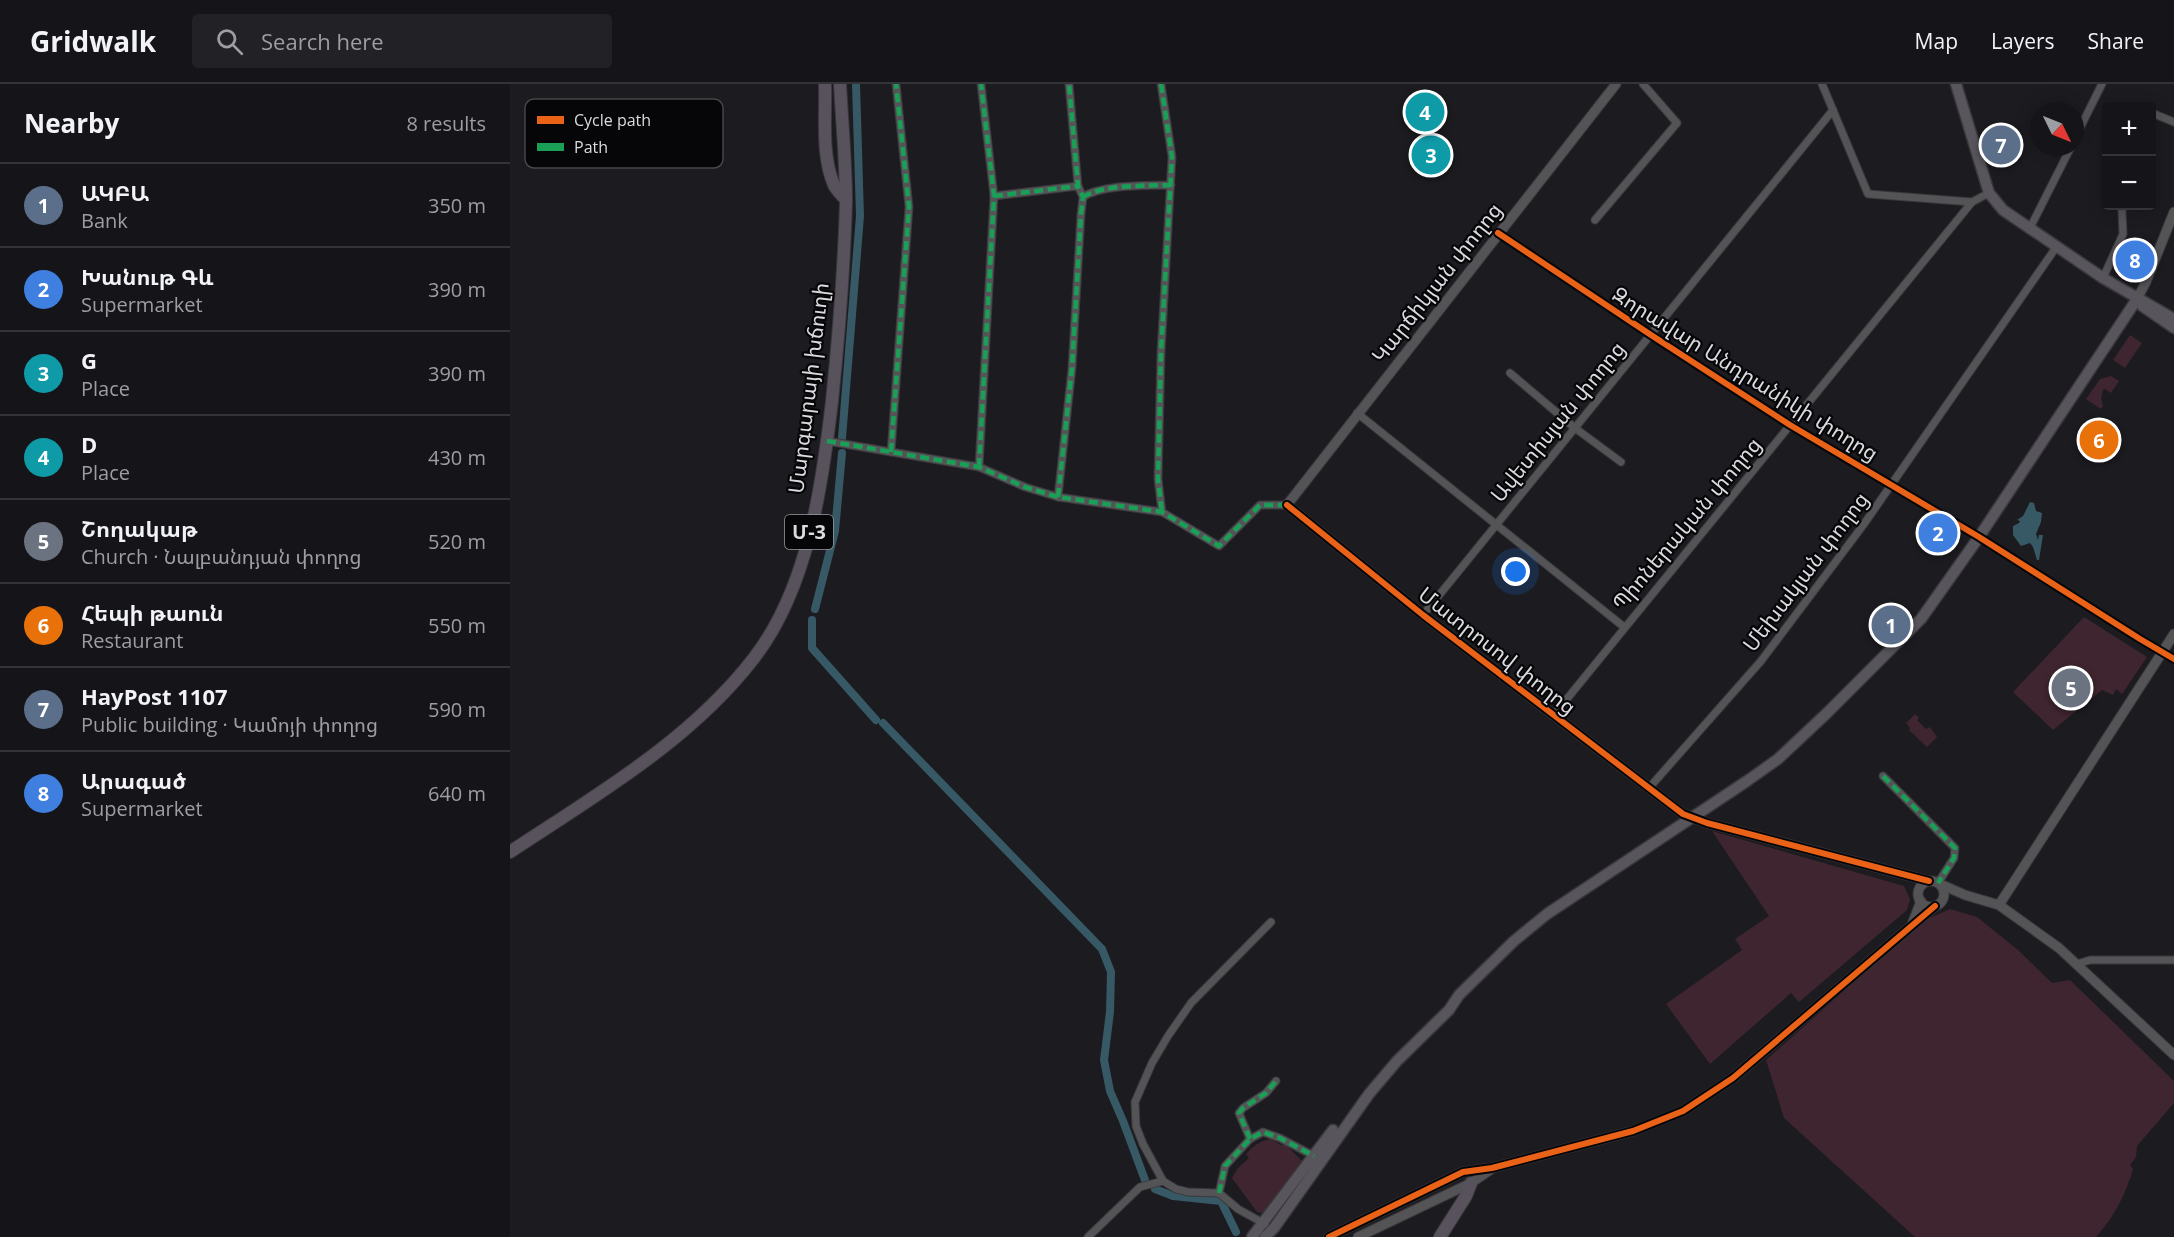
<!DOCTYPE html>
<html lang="en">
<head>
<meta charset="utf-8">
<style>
  :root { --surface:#151418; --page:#222125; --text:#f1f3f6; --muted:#9d9ea2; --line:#343337; --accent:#98979c }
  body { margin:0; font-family:"Open Sans","Noto Sans Armenian",sans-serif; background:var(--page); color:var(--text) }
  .controls { position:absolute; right:18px; top:18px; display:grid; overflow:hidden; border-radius:6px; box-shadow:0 3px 15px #0003 }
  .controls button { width:54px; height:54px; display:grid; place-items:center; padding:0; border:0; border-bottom:2px solid var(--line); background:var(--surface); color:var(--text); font:30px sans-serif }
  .compass { position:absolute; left:1520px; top:18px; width:54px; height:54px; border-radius:50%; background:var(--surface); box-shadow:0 3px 15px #0003; rotate:133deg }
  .you { position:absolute; left:1006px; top:488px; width:21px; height:21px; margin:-15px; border:4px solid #fff; border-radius:50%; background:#1a73e8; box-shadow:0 0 0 9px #1a73e833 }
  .badge { display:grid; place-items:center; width:39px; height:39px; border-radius:50%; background:var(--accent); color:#fff; font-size:20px; font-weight:700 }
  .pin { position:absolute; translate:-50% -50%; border:3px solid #fff; box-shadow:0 2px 6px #0006 }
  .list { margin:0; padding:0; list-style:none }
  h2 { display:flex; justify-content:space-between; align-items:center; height:78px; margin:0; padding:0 24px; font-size:26px }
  h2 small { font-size:20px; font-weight:400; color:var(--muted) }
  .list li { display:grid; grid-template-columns:39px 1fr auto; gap:18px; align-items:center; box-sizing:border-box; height:84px; padding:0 24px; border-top:2px solid var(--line) }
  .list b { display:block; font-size:22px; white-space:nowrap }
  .list p { margin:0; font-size:20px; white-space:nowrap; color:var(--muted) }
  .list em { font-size:20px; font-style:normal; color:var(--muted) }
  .icon { flex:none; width:33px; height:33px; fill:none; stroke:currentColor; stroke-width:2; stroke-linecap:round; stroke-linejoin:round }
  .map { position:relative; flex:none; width:1664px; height:1153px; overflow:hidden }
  header { display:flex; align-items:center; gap:36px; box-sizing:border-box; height:84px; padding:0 30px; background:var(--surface); border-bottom:2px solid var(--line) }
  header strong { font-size:28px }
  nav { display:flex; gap:33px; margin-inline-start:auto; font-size:21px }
  .search { width:420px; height:54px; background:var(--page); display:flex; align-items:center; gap:15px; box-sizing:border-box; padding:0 21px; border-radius:6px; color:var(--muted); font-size:22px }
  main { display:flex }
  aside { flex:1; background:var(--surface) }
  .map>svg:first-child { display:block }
  .green { fill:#3f252f }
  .water { fill:#365965 }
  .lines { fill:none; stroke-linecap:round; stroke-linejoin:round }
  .canal { stroke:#365965; stroke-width:8 }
  .street-casing { stroke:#39383c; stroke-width:9 }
  .secondary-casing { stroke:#39383c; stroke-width:11 }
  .primary-casing { stroke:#39383c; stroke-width:13 }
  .highway-casing { stroke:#39383c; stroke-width:14 }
  .street { stroke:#545457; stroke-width:7 }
  .secondary { stroke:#545457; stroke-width:9 }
  .primary { stroke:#58565c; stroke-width:10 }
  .highway { stroke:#58525c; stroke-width:12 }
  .quiet { stroke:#1a9f57; stroke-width:4.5; stroke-dasharray:9 4.5; stroke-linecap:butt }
  .cycleway-casing { stroke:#060608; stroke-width:10 }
  .cycleway { stroke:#ea6118; stroke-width:6 }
  .labels { text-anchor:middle; stroke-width:4.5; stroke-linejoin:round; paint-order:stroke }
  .shield { fill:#060608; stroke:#9b9a9e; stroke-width:1.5 }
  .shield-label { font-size:20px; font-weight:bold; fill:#dbdadf }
  .street-label { font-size:21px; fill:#dbdadf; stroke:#060608 }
  .key { fill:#060608; stroke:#464648; stroke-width:1.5 }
  .key-label { font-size:16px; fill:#dbdadf }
</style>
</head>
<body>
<header>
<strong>Gridwalk</strong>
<div class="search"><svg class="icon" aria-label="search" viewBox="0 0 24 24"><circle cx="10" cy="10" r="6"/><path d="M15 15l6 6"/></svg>Search here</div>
<nav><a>Map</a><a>Layers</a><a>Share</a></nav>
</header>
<main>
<aside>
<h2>Nearby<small>8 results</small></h2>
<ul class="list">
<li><span class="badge" style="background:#5c6f8a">1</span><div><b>ԱԿԲԱ</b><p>Bank</p></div><em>350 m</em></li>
<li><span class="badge" style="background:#3f7fe0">2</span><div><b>Խանութ Գև</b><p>Supermarket</p></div><em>390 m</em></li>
<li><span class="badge" style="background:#0f9aa8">3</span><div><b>G</b><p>Place</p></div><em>390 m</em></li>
<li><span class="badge" style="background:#0f9aa8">4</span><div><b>D</b><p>Place</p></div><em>430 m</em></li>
<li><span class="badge" style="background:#6b7280">5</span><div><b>Շողակաթ</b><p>Church · Նալբանդյան փողոց</p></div><em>520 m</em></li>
<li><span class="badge" style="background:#e8710a">6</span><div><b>Հեպի թաուն</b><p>Restaurant</p></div><em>550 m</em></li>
<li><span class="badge" style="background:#5c6f8a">7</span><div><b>HayPost 1107</b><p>Public building · Կամոյի փողոց</p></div><em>590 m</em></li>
<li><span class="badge" style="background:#3f7fe0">8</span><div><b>Արագած</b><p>Supermarket</p></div><em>640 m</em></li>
</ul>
</aside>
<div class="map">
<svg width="1664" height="1153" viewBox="0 0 1664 1153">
  <rect width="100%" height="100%" fill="#1c1b20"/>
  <!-- green -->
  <g class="green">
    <path d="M 1620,251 L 1632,259 L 1615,284 L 1603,276 Z"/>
    <path d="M 1601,292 L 1609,297 L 1601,309 L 1595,305 L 1593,306 L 1591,314 L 1593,322 L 1591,325 L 1576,315 L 1590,295 Z"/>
    <path d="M 1574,533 L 1637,573 L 1612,610 L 1606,605 L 1603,611 L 1592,606 L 1543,646 L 1503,608 Z"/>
    <path d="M 1405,630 L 1409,634 L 1407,636 L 1416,645 L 1420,643 L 1427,653 L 1417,663 L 1399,646 L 1400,644 L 1396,639 Z"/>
    <path d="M 1202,747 L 1394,802 L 1400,815 L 1397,826 L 1289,918 L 1281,909 L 1200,980 L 1156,920 L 1232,866 L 1225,855 L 1259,832 Z"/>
    <path d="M 1440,825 L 1467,833 L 1508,866 L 1542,899 L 1560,896 L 1664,997 L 1664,1019 L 1627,1062 L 1626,1073 L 1620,1081 L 1623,1085 C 1616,1110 1604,1133 1586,1153 L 1405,1153 L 1274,1034 L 1256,976 L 1413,837 Z"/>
    <path d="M 761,1055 L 771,1061 L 776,1061 L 792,1077 L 756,1125 L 751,1129 L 747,1128 L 722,1094 L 728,1084 L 739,1074 L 736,1070 C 742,1063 751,1056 761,1055 Z"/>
  </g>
  <!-- water -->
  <path class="water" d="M 1520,418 L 1524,419 L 1526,427 L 1532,429 L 1531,438 L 1526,450 L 1528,456 L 1529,451 L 1533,451 L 1529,476 L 1527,476 L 1523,463 L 1520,459 L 1511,462 L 1503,451 L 1503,442 L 1509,439 L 1510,437 L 1507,436 L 1513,432 Z"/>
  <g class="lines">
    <!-- canal -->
    <g class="canal">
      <path d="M 332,354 L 350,132 L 346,0"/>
      <path d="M 305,525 L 325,447 L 332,369"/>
      <path d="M 302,536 L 302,564 L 366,636"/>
      <path d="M 373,639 L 592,865 L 601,888 L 600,928 L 594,976 L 600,1007 L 613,1037 L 635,1096"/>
      <path d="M 645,1105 L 663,1112 L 711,1117 L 726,1148"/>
    </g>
    <defs>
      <g id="street">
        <path d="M 651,0 L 662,73 L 651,268 L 648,395 L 652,428"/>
        <path d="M 1312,0 L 1358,110 L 1462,118"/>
        <path d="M 1642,29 L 1664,38"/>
        <path d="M 1565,54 L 1592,0"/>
        <path d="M 484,112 L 568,102"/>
        <path d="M 573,113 C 593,100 637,102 661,101"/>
        <path d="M 1085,136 L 1167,39 L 1133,0"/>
        <path d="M 1520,144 L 1561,63"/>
        <path d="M 988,149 L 1141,251 L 1280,341 L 1469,453 L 1630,555 L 1664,575"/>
        <path d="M 1593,194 L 1613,150 L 1612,127 L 1613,122"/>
        <path d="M 1000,289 L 1065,344 L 1111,378"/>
        <path d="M 847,329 L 1114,543"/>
        <path d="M 317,357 L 469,383 L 515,403 L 548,413 L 652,428 L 709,462 L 750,421 L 777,421"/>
        <path d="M 381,368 L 399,123 L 386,0"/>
        <path d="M 469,383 L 484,112 L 471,0"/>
        <path d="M 548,413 L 562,284 L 571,130 L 573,113 L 568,102 L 559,0"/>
        <path d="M 913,531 L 1323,26"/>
        <path d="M 1043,632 L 1462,118 L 1479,109"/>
        <path d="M 1373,692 L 1445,764 L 1444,774 L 1428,799"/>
        <path d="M 1139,704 L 1251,577 L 1354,440 L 1547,162"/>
        <path d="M 1567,880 L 1580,876 L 1664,876"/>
        <path d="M 740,1055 L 729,1029 L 733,1024 L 756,1009 L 766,997"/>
        <path d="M 653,1097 L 633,1060 L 626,1042 L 625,1018 L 642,979 L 658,952 L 681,919 L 761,838"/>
        <path d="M 709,1109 L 715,1082 L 740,1055 L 753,1048 L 770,1054 L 804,1072"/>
        <path d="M 578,1153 L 630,1103 L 653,1097 L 666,1105 L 678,1108 L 709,1109 L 728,1125 L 755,1140"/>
      </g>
      <g id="secondary">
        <path d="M 1106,0 L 777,421 L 913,531 L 1173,730 L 1197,739 L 1419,797"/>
        <path d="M 1627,215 L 1636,198 L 1664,128"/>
        <circle cx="1421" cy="810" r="13"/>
        <path d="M 1428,799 L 1455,811 L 1489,821 L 1549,864 L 1664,971"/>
        <path d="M 1489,821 L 1664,550"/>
        <path d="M 1401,843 L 1411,817"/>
        <path d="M 819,1153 L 953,1088 L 982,1084 L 1123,1047 L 1173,1027 L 1223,994 L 1425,822"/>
        <path d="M 848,1153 L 961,1099 L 980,1086"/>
      </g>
      <g id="primary">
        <path d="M 1446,0 L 1479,109 L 1493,126 L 1593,194 L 1664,235"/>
        <path d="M 1632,222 L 1664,244"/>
        <path d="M 742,1153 L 823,1046"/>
        <path d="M 755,1153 L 764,1144 L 859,1010 L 887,977 L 939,926 L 949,911 L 1004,857 L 1037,830 L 1237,697 L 1268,675 L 1317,629 L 1411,535 L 1469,453 L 1627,215"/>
      </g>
      <g id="highway">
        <path d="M 315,0 C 316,32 311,71 324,101 C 326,106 332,111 336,116"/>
        <path d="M 0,768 C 86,711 180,657 244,574 C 298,504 312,403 322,317 C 329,250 334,184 336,118 C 336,79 332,39 330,0"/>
        <path d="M 930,1153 L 956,1112 L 961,1099"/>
      </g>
    </defs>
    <!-- street casing -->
    <use href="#street" class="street-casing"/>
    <!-- secondary casing -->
    <use href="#secondary" class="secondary-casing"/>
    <!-- primary casing -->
    <use href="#primary" class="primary-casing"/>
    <!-- highway casing -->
    <use href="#highway" class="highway-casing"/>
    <!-- street -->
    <use href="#street" class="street"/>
    <!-- secondary -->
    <use href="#secondary" class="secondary"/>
    <!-- primary -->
    <use href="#primary" class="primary"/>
    <!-- highway -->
    <use href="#highway" class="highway"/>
    <!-- quiet -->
    <g class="quiet">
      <path d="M 651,0 L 662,73 L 651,268 L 648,395 L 652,428"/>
      <path d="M 484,112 L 568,102"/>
      <path d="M 573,113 C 593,100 637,102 661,101"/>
      <path d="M 317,357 L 469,383 L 515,403 L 548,413 L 652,428 L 709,462 L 750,421 L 777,421"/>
      <path d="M 381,368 L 399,123 L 386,0"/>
      <path d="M 469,383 L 484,112 L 471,0"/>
      <path d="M 548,413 L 562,284 L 571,130 L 573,113 L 568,102 L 559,0"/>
      <path d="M 1373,692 L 1445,764 L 1444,774 L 1428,799"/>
      <path d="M 740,1055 L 729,1029 L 733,1024 L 756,1009 L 766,997"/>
      <path d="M 709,1109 L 715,1082 L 740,1055 L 753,1048 L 770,1054 L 804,1072"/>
    </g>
    <defs>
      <g id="cycleway">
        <path d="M 988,149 L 1141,251 L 1280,341 L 1469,453 L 1630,555 L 1664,575"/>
        <path d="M 777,421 L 913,531 L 1173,730 L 1197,739 L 1419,797"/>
        <path d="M 819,1153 L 953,1088 L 982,1084 L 1123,1047 L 1173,1027 L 1223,994 L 1425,822"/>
      </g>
    </defs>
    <!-- cycleway casing -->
    <use href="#cycleway" class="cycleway-casing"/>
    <!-- cycleway -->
    <use href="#cycleway" class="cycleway"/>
  </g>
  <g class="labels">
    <!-- shield labels -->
    <rect class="shield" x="275" y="431" width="48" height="34" rx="4.5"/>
    <g class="shield-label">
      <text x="299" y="455">Մ-3</text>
    </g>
    <!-- street labels -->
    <g class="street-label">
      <text transform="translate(927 199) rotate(-52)" y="7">Կարճիկյան փողոց</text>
      <text transform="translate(1235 290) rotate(32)" y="7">Զորավար Անդրանիկի փողոց</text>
      <text transform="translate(299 304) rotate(-83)" y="7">Մարգարայի խճուղի</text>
      <text transform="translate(1048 338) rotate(-51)" y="7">Ավետիսյան փողոց</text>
      <text transform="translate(1177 440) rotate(-50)" y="7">Պիոներական փողոց</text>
      <text transform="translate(1296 488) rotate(-53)" y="7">Մեխակյան փողոց</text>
      <text transform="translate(987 567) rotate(38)" y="7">Մատրոսով փողոց</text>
    </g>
  </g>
  <!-- legend -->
  <rect x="15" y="15" width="198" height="69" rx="9" class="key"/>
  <rect x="27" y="32" width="27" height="8" fill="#ea6118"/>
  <rect x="27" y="59" width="27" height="8" fill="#1a9f57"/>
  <g class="key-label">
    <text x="64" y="42">Cycle path</text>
    <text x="64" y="69">Path</text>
  </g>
</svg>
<div class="controls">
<button>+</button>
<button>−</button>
</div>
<svg class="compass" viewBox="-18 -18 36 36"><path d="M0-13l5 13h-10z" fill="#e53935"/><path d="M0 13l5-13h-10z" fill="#9d9ea2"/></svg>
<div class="you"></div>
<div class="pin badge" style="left:1381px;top:541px;background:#5c6f8a">1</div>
<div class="pin badge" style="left:1428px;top:449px;background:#3f7fe0">2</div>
<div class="pin badge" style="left:921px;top:71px;background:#0f9aa8">3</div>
<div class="pin badge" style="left:915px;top:28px;background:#0f9aa8">4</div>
<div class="pin badge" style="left:1561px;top:604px;background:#6b7280">5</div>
<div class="pin badge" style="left:1589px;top:356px;background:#e8710a">6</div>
<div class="pin badge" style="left:1491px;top:61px;background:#5c6f8a">7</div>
<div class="pin badge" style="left:1625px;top:176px;background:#3f7fe0">8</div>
</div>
</main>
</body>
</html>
